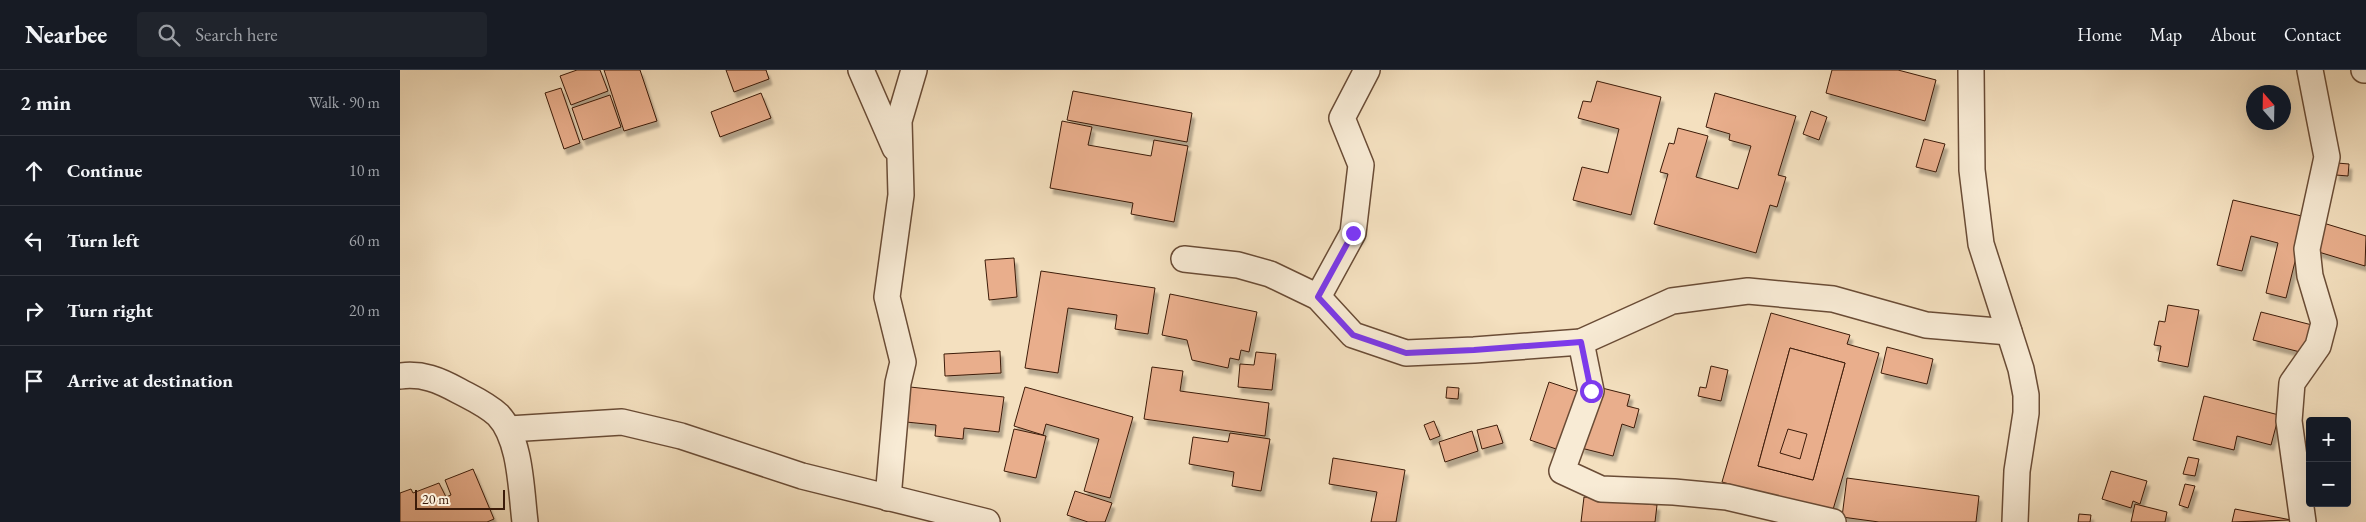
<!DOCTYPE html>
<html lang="en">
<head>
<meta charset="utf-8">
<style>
  :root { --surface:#171b24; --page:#20242c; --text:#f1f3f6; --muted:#9ea1a6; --line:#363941 }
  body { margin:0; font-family:"EB Garamond",serif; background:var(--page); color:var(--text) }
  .controls { position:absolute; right:15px; bottom:15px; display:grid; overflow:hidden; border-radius:5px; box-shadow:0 5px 20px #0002 }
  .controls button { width:45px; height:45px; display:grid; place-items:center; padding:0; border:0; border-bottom:1px solid var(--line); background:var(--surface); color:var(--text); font:25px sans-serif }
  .compass { position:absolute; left:1846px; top:15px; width:45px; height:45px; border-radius:50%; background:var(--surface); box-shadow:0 5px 20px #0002; rotate:340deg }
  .scale { position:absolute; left:15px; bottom:12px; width:90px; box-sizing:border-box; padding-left:5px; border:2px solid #3c1b09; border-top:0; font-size:14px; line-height:18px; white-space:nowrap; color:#3c1b09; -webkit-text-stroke:4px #f8ebd5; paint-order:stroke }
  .stop { position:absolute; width:15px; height:15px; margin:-11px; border:4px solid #7c3aed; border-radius:50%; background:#fff }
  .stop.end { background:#7c3aed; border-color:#fff; box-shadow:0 1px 5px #0008 }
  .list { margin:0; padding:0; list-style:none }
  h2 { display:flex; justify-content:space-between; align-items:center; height:65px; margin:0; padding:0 20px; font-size:21px }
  h2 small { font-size:16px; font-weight:400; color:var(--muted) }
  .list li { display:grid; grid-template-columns:32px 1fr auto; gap:15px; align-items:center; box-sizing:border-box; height:70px; padding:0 20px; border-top:1px solid var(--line) }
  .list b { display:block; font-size:19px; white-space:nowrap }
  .list em { font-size:16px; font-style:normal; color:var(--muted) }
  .icon { flex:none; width:28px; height:28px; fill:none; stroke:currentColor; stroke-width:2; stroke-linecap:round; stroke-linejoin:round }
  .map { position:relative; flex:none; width:1966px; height:452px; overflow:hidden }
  header { display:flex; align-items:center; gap:30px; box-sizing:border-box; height:70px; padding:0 25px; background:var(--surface); border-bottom:1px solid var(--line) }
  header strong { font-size:24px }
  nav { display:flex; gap:28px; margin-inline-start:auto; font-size:18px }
  .search { width:350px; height:45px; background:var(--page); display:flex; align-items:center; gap:12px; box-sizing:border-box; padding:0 18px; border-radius:5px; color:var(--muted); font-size:19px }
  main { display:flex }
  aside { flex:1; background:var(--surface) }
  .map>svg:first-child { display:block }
  .building { fill:#e9ae8c; stroke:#3c1b09; fill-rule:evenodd; filter:url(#shadow) }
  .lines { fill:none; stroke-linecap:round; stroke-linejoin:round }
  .minor-casing { stroke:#6a4c36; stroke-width:28 }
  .minor { stroke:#f8ebd5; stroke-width:25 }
  .route { stroke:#7c3aed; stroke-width:6 }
</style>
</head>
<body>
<header>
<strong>Nearbee</strong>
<div class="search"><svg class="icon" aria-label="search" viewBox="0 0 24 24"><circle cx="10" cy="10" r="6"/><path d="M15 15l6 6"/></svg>Search here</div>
<nav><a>Home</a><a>Map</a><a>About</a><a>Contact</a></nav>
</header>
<main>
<aside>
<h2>2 min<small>Walk · 90 m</small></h2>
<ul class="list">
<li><svg class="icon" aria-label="ahead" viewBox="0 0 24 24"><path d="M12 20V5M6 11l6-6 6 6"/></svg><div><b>Continue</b></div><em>10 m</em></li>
<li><svg class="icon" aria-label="left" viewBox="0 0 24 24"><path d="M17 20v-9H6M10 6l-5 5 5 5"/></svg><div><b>Turn left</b></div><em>60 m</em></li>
<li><svg class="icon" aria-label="right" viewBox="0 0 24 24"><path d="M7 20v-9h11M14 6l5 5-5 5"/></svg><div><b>Turn right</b></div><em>20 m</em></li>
<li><svg class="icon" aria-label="arrive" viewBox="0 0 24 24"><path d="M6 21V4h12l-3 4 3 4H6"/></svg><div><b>Arrive at destination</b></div></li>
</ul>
</aside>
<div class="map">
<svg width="1966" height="452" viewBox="0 0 1966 452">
  <defs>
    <filter id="shadow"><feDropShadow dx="3" dy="5.5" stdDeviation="1" flood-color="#0004"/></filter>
  </defs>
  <rect width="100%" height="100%" fill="#f4e0bf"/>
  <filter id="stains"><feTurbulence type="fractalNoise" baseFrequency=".004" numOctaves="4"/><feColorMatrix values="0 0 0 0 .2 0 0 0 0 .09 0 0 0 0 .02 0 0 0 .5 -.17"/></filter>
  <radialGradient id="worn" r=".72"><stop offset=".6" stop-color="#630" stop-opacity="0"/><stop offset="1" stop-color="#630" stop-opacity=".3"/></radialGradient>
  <!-- building -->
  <g class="building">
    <path d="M 177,0 L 200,0 L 208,21 L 171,35 L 160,6 Z"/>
    <path d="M 204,0 L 240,0 L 257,51 L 224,61 Z"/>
    <path d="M 326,0 L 366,0 L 369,9 L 334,22 Z"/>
    <path d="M 1432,0 L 1498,0 L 1536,10 L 1525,51 L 1426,23 Z"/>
    <path d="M 1197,11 L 1261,27 L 1231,145 L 1173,130 L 1182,97 L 1208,103 L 1219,59 L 1178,48 L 1183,31 L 1191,32 Z"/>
    <path d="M 161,18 L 180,73 L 164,79 L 145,23 Z"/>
    <path d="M 673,21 L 792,43 L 787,72 L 667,50 Z"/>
    <path d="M 361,23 L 371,48 L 320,67 L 311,42 Z"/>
    <path d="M 1315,23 L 1396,46 L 1378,105 L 1386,107 L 1377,137 L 1370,135 L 1356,183 L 1254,154 L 1268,104 L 1260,102 L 1269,73 L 1274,74 L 1278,58 L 1308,66 L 1296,107 L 1338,119 L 1351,76 L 1329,70 L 1330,64 L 1306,57 Z"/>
    <path d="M 210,25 L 221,57 L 183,70 L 172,38 Z"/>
    <path d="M 1411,41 L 1427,47 L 1419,70 L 1403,64 Z"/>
    <path d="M 662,51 L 692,57 L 688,75 L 751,86 L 754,70 L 788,76 L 774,152 L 731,144 L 733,133 L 650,118 Z"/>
    <path d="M 1524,69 L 1545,74 L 1536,102 L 1516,97 Z"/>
    <path d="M 1937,93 L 1949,94 L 1948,106 L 1936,105 Z"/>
    <path d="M 1833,130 L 1906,147 L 1886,228 L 1866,223 L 1878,173 L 1851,166 L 1842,201 L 1817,195 Z"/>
    <path d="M 1920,152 L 1966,166 L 1965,196 L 1912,180 Z"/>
    <path d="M 614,188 L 617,227 L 589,230 L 585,190 Z"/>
    <path d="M 641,201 L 755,218 L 748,264 L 715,259 L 717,245 L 668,238 L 658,303 L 625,298 Z"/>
    <path d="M 770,224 L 857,242 L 849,282 L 841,280 L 839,290 L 830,288 L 828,298 L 792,290 L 787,270 L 762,265 Z"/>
    <path d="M 1768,235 L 1799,240 L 1788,297 L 1758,291 L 1761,276 L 1754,275 L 1759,251 L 1765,252 Z"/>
    <path d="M 1861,242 L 1916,256 L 1908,284 L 1853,270 Z"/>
    <path d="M 1371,243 L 1450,265 L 1447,274 L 1479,283 L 1432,443 L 1322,412 ZM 1390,278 L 1445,293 L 1413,410 L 1358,396 Z"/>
    <path d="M 1487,277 L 1533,289 L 1527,314 L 1481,303 Z"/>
    <path d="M 1390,278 L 1445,293 L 1413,410 L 1358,396 Z"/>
    <path d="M 600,281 L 601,303 L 545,306 L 544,284 Z"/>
    <path d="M 856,282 L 876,284 L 872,320 L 838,317 L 840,294 L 854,295 Z"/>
    <path d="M 1311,296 L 1328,300 L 1321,331 L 1298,326 L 1300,317 L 1306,318 Z"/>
    <path d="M 752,297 L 783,301 L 780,321 L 869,333 L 865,366 L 744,349 Z"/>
    <path d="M 1149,312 L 1179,322 L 1159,380 L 1130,370 Z"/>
    <path d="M 510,317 L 604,327 L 599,362 L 564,358 L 563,369 L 535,366 L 536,355 L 506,352 Z"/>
    <path d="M 625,317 L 733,347 L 710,428 L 684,421 L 699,369 L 646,354 L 643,365 L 614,356 Z"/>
    <path d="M 1047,317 L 1059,318 L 1058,329 L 1046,328 Z"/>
    <path d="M 1198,317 L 1230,325 L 1227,336 L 1239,339 L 1234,358 L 1222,354 L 1213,386 L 1181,378 Z"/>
    <path d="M 1804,326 L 1879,345 L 1871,375 L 1837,366 L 1834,380 L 1793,370 Z"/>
    <path d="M 1034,351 L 1040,366 L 1030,370 L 1024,355 Z"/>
    <path d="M 1097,355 L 1103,373 L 1082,379 L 1077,360 Z"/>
    <path d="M 614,359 L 646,366 L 636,408 L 604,401 Z"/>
    <path d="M 1388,359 L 1407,364 L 1400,389 L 1380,383 Z"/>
    <path d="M 1072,361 L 1078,381 L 1045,392 L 1039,372 Z"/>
    <path d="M 830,363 L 870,369 L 861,421 L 832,416 L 834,402 L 789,394 L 793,367 L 828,372 Z"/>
    <path d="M 1788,387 L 1799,389 L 1795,406 L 1783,404 Z"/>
    <path d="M 933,388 L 1005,400 L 996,452 L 971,452 L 977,422 L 929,414 Z"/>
    <path d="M 73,399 L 94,449 L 87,452 L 0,452 L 0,423 L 11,419 L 13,423 L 39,413 L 46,427 L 51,425 L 45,410 Z"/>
    <path d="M 1711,401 L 1747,411 L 1740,434 L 1733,431 L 1731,438 L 1702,429 Z"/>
    <path d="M 1447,408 L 1579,426 L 1576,452 L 1479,452 L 1442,447 Z"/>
    <path d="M 1785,414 L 1795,416 L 1788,438 L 1779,435 Z"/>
    <path d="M 675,421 L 712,433 L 705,452 L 688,452 L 667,445 Z"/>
    <path d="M 1184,427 L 1257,435 L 1255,452 L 1181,452 Z"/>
    <path d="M 1735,434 L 1767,442 L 1765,452 L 1731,452 Z"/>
    <path d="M 1835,439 L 1891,450 L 1832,452 Z"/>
    <path d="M 1679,444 L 1691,445 L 1690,452 L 1678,452 Z"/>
  </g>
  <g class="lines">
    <defs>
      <g id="minor">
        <path d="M 461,0 L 495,78"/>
        <path d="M 1571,0 L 1572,100 L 1581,174 L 1621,299 L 1626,325 L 1626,343 L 1617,401 L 1615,452"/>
        <path d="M 1964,0 L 1966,0"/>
        <path d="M 784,189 L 838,195 L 870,204 L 918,227 L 953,265 L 1006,283 L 1074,280 L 1181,272 L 1272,231 L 1348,221 L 1433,229 L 1526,255 L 1609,262"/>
        <path d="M 918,227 L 953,163 L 961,95 L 942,48 L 967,0"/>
        <path d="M 1181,272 L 1191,321 L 1162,401 L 1201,419 L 1274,422 L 1327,427 L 1433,452"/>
        <path d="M 0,306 C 22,303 39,310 59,321 C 72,328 86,334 98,345 C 121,369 121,420 125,452"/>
        <path d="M 109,359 L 222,352 L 281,366 L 402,406 L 587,452"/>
        <path d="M 488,428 L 498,313 L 503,292 L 487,227 L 501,125 L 499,51 L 514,0"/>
        <path d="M 1903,452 L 1889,351 L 1892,313 L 1918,276 L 1924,253 L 1910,206 L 1907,179 L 1927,87 L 1910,0"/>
      </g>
    </defs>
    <!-- minor casing -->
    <use href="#minor" class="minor-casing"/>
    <!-- minor -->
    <use href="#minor" class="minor"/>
  </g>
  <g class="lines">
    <!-- route -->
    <path class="route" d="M 953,163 L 918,227 L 953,265 L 1006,283 L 1074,280 L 1181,272 L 1191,321"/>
  </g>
  <rect width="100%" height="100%" filter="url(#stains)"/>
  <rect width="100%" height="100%" fill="url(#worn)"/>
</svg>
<div class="controls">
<button>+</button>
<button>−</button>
</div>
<svg class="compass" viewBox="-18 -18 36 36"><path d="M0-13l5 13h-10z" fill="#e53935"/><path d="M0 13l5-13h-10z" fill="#9ea1a6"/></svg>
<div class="scale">20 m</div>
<div class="stop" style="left:1191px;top:321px"></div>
<div class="stop end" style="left:953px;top:163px"></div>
</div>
</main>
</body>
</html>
